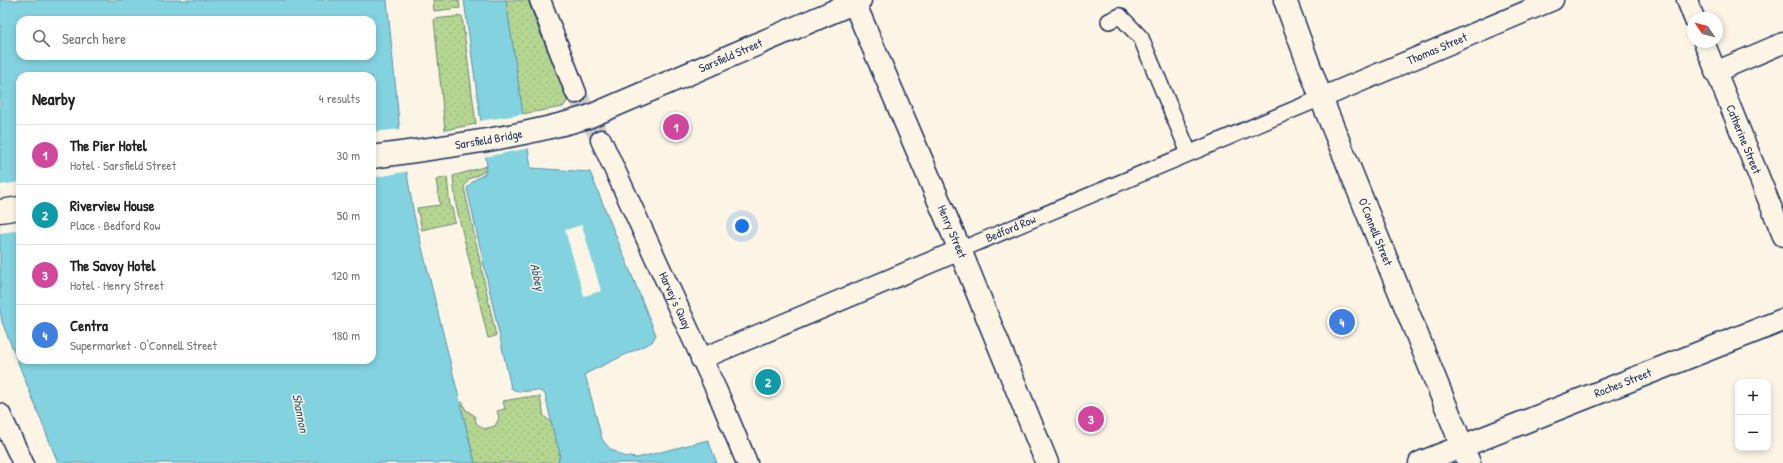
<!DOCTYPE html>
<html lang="en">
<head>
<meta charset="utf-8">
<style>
  :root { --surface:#fff; --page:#f2f2f2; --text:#222; --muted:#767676; --line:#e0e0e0; --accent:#b45309 }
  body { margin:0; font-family:"Patrick Hand",sans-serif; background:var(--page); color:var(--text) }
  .controls { position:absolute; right:12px; bottom:12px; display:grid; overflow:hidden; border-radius:8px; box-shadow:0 2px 6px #0003 }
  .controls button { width:36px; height:36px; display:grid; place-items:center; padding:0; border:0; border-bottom:1px solid var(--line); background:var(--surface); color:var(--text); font:20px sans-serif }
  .compass { position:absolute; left:1687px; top:12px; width:36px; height:36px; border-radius:50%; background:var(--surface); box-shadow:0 2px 6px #0003; rotate:305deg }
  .you { position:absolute; left:742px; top:226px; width:14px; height:14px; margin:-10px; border:3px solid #fff; border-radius:50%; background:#1a73e8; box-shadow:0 0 0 6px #1a73e833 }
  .badge { display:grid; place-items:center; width:26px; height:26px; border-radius:50%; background:var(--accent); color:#fff; font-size:13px; font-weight:700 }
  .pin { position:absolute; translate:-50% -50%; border:2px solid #fff; box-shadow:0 1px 4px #0006 }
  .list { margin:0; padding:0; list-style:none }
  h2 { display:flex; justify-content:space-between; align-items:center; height:52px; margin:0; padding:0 16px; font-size:17px }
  h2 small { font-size:13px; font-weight:400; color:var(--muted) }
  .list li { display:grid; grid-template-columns:26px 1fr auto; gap:12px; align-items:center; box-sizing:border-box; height:60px; padding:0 16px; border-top:1px solid var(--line) }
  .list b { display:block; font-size:15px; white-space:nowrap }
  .list p { margin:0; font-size:13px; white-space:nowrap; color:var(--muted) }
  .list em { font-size:13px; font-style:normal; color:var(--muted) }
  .icon { flex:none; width:22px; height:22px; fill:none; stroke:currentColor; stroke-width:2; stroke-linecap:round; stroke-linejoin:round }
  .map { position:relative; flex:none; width:1783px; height:463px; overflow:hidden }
  .search { position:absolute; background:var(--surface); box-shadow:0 2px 6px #0003; left:16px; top:16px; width:360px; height:44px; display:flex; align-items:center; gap:10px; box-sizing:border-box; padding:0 14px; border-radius:12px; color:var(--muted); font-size:15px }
  .panel { position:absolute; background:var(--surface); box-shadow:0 2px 6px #0003; left:16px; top:72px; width:360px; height:292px; border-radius:12px }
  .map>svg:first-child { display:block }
  .grass { fill:url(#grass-dots); stroke:#688277 }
  .water { fill:#83d2df; stroke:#5991ab; fill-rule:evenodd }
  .pier { fill:#fcf5e5 }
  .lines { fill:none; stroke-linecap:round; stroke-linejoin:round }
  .minor-tunnel { stroke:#cfcdca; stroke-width:20; stroke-dasharray:20 10; stroke-linecap:butt }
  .pedestrian-casing { stroke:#1b2f5e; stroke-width:18 }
  .minor-casing { stroke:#1b2f5e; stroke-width:23 }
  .secondary-casing { stroke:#1b2f5e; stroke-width:25 }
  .pedestrian { stroke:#fcf5e5; stroke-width:15 }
  .minor { stroke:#fcf5e5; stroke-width:20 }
  .secondary { stroke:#fcf5e5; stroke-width:22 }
  .secondary-bridge-casing { stroke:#1b2f5e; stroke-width:25; stroke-linecap:butt }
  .secondary-bridge { stroke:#fcf5e5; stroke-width:22 }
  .labels { text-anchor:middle; stroke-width:3; stroke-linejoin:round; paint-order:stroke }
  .street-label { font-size:12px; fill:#1b2f5e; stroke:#fcf5e5 }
  .water-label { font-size:13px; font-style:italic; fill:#35587e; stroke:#fcf5e5 }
</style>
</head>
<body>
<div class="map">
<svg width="1783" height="463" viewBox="0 0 1783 463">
  <defs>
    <pattern id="grass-dots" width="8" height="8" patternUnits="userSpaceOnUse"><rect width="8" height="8" fill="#b5d690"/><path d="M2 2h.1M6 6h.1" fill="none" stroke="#9bb87f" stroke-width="1.8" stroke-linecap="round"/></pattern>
  </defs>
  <rect width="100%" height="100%" fill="#fcf5e5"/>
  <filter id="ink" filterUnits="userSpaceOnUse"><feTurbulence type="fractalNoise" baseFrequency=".025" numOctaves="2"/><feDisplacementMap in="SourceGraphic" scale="8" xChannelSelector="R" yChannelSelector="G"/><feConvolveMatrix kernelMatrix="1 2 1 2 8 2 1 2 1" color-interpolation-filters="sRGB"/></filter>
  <g filter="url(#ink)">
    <!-- grass -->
    <g class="grass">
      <path d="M 433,0 L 459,0 L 460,8 L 434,11 Z"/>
      <path d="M 504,0 L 528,0 L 540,33 L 569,99 L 563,107 L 522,114 Z"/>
      <path d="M 462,16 L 476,124 L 445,130 L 434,19 Z"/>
      <path d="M 487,166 L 484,172 L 469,179 L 464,187 L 496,336 L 488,338 L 456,205 L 453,176 Z"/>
      <path d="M 447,177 L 450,207 L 452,208 L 455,222 L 422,230 L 417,208 L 440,205 L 436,180 Z"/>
      <path d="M 527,397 L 540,397 L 544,416 L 551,422 L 560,453 L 558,463 L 475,463 L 460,403 L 463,402 L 465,409 L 475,416 L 476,423 L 484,429 L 495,426 L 499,418 L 497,411 L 505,409 L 503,401 Z"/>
    </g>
    <!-- water -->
    <g class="water">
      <path d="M 0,0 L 387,0 L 400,132 L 414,215 L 475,463 L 58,463 L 2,322 L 0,310 ZM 20,20 L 372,20 L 372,56 L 20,56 ZM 20,76 L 372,76 L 372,360 L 20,360 Z"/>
      <path d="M 464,0 L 506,0 L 531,168 L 590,172 L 656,335 L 652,342 L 585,374 L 602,439 L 609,448 L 623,456 L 637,458 L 708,440 L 717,463 L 558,463 L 560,453 L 554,434 L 545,394 C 535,385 521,397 511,388 L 467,188 L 474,180 L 485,174 L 487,166 Z"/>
    </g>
    <!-- pier -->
    <g class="pier">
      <path d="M 524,114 L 530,148 L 484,157 L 479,121 Z"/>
      <path d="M 402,129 L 409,171 L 372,178 L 372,132 Z"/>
      <path d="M 20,182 L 20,230 L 0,233 L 0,185 Z"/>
      <path d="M 582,225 L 601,291 L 584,296 L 565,230 Z"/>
    </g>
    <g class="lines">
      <!-- minor-tunnel -->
      <path class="minor-tunnel" d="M 576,93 L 601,140"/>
      <defs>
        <g id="pedestrian">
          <path d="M 1109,21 L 1120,16 L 1141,38 L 1189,153"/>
          <path id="s1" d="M 960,250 L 1321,98"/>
        </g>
        <g id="minor">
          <path d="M 540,0 L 576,93"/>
          <path d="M 1687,0 L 1694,18"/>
          <path id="s2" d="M 1704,42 L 1783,236"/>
          <path d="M 1715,72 L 1783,43"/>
          <path id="s3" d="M 1321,98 L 1553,0"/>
          <path id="s4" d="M 601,140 L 720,398 L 747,463"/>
          <path d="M 701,359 L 960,250"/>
          <path d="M 0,414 L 23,463"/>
        </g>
        <g id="secondary">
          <path id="s5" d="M 853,0 L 960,250 L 1047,463"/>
          <path id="s6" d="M 1285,0 L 1321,98 L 1469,463"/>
          <path id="s7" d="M 602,111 L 860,0"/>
          <path id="s8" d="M 372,157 C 444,147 518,138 588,117"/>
          <path d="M 0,211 L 20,208"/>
          <path id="s9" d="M 1420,463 L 1783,320"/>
        </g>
      </defs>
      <!-- pedestrian casing -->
      <use href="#pedestrian" class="pedestrian-casing"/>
      <!-- minor casing -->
      <use href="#minor" class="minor-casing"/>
      <!-- secondary casing -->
      <use href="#secondary" class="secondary-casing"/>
      <!-- pedestrian -->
      <use href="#pedestrian" class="pedestrian"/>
      <!-- minor -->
      <use href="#minor" class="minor"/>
      <!-- secondary -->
      <use href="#secondary" class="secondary"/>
      <defs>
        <path id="secondary-bridge" d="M 588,117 L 602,111"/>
      </defs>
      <!-- secondary-bridge casing -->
      <use href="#secondary-bridge" class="secondary-bridge-casing"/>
      <!-- secondary-bridge -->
      <use href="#secondary-bridge" class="secondary-bridge"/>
    </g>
  </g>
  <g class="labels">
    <!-- street labels -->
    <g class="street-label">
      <text dy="4" stroke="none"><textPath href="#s3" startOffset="126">Thomas Street</textPath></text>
      <text dy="4" stroke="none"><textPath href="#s7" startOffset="140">Sarsfield Street</textPath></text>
      <text dy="4" stroke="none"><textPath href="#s8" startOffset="118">Sarsfield Bridge</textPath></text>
      <text dy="4" stroke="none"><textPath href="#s2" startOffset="105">Catherine Street</textPath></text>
      <text dy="4" stroke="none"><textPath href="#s1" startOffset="55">Bedford Row</textPath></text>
      <text dy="4" stroke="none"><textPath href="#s5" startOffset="252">Henry Street</textPath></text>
      <text dy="4" stroke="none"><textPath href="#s6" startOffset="249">O'Connell Street</textPath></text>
      <text dy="4" stroke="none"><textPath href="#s4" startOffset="177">Harvey's Quay</textPath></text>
      <text dy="4" stroke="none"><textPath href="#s9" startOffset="218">Roches Street</textPath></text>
    </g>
    <!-- water labels -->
    <g class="water-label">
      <text transform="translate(538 277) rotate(77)" y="5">Abbey</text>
      <text transform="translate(301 413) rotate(79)" y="5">Shannon</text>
    </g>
  </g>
</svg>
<div class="controls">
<button>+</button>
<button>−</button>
</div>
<svg class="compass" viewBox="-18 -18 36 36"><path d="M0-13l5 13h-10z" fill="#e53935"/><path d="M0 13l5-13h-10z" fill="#767676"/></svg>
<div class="you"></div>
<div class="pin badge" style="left:676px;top:127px;background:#d1479c">1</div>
<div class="pin badge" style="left:768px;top:382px;background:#0f9aa8">2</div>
<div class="pin badge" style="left:1091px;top:419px;background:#d1479c">3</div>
<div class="pin badge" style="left:1342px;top:322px;background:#3f7fe0">4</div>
<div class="search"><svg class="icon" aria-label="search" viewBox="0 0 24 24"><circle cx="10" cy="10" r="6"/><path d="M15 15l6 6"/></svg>Search here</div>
<section class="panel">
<h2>Nearby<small>4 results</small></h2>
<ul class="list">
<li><span class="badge" style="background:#d1479c">1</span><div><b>The Pier Hotel</b><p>Hotel · Sarsfield Street</p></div><em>30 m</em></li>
<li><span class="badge" style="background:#0f9aa8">2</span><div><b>Riverview House</b><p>Place · Bedford Row</p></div><em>50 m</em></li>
<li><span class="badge" style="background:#d1479c">3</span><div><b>The Savoy Hotel</b><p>Hotel · Henry Street</p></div><em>120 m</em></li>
<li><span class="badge" style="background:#3f7fe0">4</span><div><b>Centra</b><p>Supermarket · O'Connell Street</p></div><em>180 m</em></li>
</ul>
</section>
</div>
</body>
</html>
